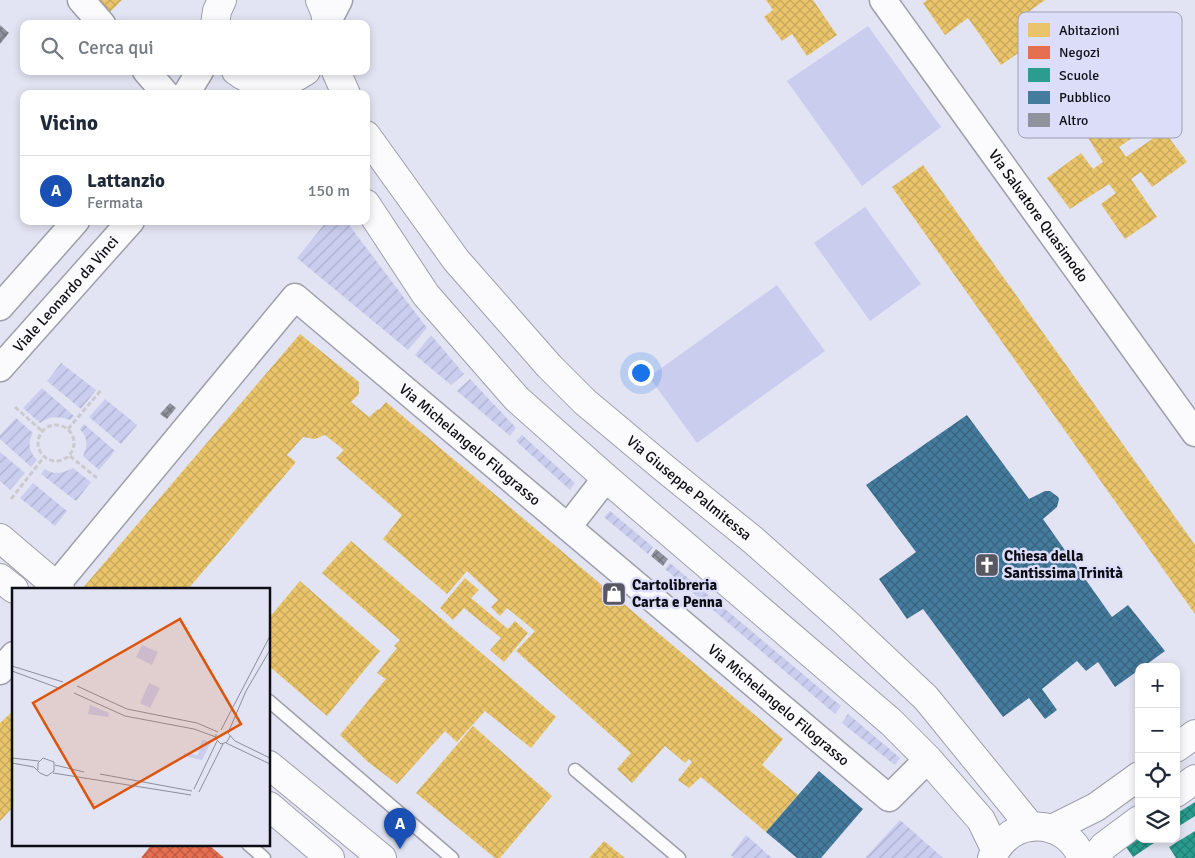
<!DOCTYPE html>
<html lang="it">
<head>
<meta charset="utf-8">
<style>
  :root { --surface:#fff; --page:#f6f6f7; --text:#1f2937; --muted:#747a83; --line:#e0e1e3; --accent:#ea580c }
  body { margin:0; font-family:Signika,sans-serif; background:var(--page); color:var(--text) }
  .controls { position:absolute; right:15px; bottom:15px; display:grid; overflow:hidden; border-radius:10px; box-shadow:0 2px 8px #0003 }
  .controls button { width:45px; height:45px; display:grid; place-items:center; padding:0; border:0; border-bottom:1px solid var(--line); background:var(--surface); color:var(--text); font:25px sans-serif }
  .you { position:absolute; left:640px; top:372px; width:18px; height:18px; margin:-12px; border:4px solid #fff; border-radius:50%; background:#1a73e8; box-shadow:0 0 0 8px #1a73e833 }
  .badge { display:grid; place-items:center; width:32px; height:32px; border-radius:50%; background:var(--accent); color:#fff; font-size:16px; font-weight:700 }
  .pin { position:absolute; translate:-50% -41px; filter:drop-shadow(0 1px 2px #0008) }
  .pin::after { content:''; position:absolute; top:26px; width:18px; height:15px; background:inherit; clip-path:polygon(0 0,100% 0,50% 100%) }
  .list { margin:0; padding:0; list-style:none }
  h2 { display:flex; justify-content:space-between; align-items:center; height:65px; margin:0; padding:0 20px; font-size:21px }
  h2 small { font-size:16px; font-weight:400; color:var(--muted) }
  .list li { display:grid; grid-template-columns:32px 1fr auto; gap:15px; align-items:center; box-sizing:border-box; height:70px; padding:0 20px; border-top:1px solid var(--line) }
  .list b { display:block; font-size:19px; white-space:nowrap }
  .list p { margin:0; font-size:16px; white-space:nowrap; color:var(--muted) }
  .list em { font-size:16px; font-style:normal; color:var(--muted) }
  .icon { flex:none; width:28px; height:28px; fill:none; stroke:currentColor; stroke-width:2; stroke-linecap:round; stroke-linejoin:round }
  .map { position:relative; flex:none; width:1195px; height:858px; overflow:hidden }
  .search { position:absolute; background:var(--surface); box-shadow:0 2px 8px #0003; left:20px; top:20px; width:350px; height:55px; display:flex; align-items:center; gap:12px; box-sizing:border-box; padding:0 18px; border-radius:10px; color:var(--muted); font-size:19px }
  .panel { position:absolute; background:var(--surface); box-shadow:0 2px 8px #0003; left:20px; top:90px; width:350px; height:135px; border-radius:10px }
  .map>svg:first-child { display:block }
  .grass { fill:#cbcdef }
  .garden { fill:url(#garden-furrows) }
  .homes { fill:url(#homes-cross-hatch) }
  .shops { fill:url(#shops-cross-hatch) }
  .schools { fill:url(#schools-cross-hatch) }
  .public { fill:url(#public-cross-hatch) }
  .building { fill:url(#building-cross-hatch) }
  .lines { fill:none; stroke-linecap:round; stroke-linejoin:round }
  .service-casing { stroke:#9e9faa; stroke-width:15 }
  .minor-casing { stroke:#9e9faa; stroke-width:29 }
  .tertiary-casing { stroke:#9e9faa; stroke-width:30 }
  .path { stroke:#cacacf; stroke-width:3; stroke-dasharray:5 2.5; stroke-linecap:butt }
  .service { stroke:#fbfbfd; stroke-width:12 }
  .minor { stroke:#fbfbfd; stroke-width:26 }
  .tertiary { stroke:#fbfbfd; stroke-width:28 }
  .labels { text-anchor:middle; stroke-width:5; stroke-linejoin:round; paint-order:stroke }
  .street-label { font-size:15px; fill:#0d0d16; stroke:#dcdef9 }
  .poi-label { font-size:15px; font-weight:bold; fill:#0d0d16; stroke:#dcdef9; text-anchor:start }
  .inset-road { fill:none; stroke:#8d8e9b; stroke-width:1 }
  .view { fill:#dd550c; fill-opacity:0.15; stroke:#dd550c; stroke-width:2.5 }
  .inset-edge { fill:none; stroke:#0d0d16; stroke-width:2.5 }
  .key { fill:#dcdef9; stroke:#9e9fb5; stroke-width:1 }
  .key-label { font-size:14px; fill:#0d0d16 }
</style>
</head>
<body>
<div class="map">
<svg width="1195" height="858" viewBox="0 0 1195 858">
  <defs>
    <pattern id="garden-furrows" width="10" height="10" patternUnits="userSpaceOnUse" patternTransform="scale(1.25)"><rect width="10" height="10" fill="#cbcdef"/><path d="M-1 1l2-2M0 10L10 0M9 11l2-2" fill="none" stroke="#adafcc"/></pattern>
    <pattern id="homes-cross-hatch" width="8" height="8" patternUnits="userSpaceOnUse" patternTransform="scale(1.25)"><rect width="8" height="8" fill="#e9c46a"/><path d="M0 0l8 8M0 8l8-8" fill="none" stroke="#c7a75b"/></pattern>
    <pattern id="shops-cross-hatch" width="8" height="8" patternUnits="userSpaceOnUse" patternTransform="scale(1.25)"><rect width="8" height="8" fill="#e76f51"/><path d="M0 0l8 8M0 8l8-8" fill="none" stroke="#ba5a42"/></pattern>
    <pattern id="schools-cross-hatch" width="8" height="8" patternUnits="userSpaceOnUse" patternTransform="scale(1.25)"><rect width="8" height="8" fill="#2a9d8f"/><path d="M0 0l8 8M0 8l8-8" fill="none" stroke="#227e74"/></pattern>
    <pattern id="public-cross-hatch" width="8" height="8" patternUnits="userSpaceOnUse" patternTransform="scale(1.25)"><rect width="8" height="8" fill="#457b9d"/><path d="M0 0l8 8M0 8l8-8" fill="none" stroke="#38637f"/></pattern>
    <pattern id="building-cross-hatch" width="8" height="8" patternUnits="userSpaceOnUse" patternTransform="scale(1.25)"><rect width="8" height="8" fill="#90929d"/><path d="M0 0l8 8M0 8l8-8" fill="none" stroke="#74767f"/></pattern>
  </defs>
  <rect width="100%" height="100%" fill="#e2e4f3"/>
  <!-- grass -->
  <g class="grass">
    <path d="M 868,26 L 941,127 L 862,186 L 787,81 Z"/>
    <path d="M 865,207 L 921,284 L 870,321 L 814,243 Z"/>
    <path d="M 777,285 L 825,351 L 697,443 L 649,377 Z"/>
  </g>
  <!-- garden -->
  <g class="garden">
    <path d="M 327,221 L 346,221 L 427,328 L 408,350 L 297,258 Z"/>
    <path d="M 431,335 L 464,374 L 451,385 L 415,355 Z"/>
    <path d="M 61,363 L 96,390 L 81,409 L 47,381 Z"/>
    <path d="M 470,379 L 516,428 L 510,436 L 457,391 Z"/>
    <path d="M 42,388 L 74,416 L 70,420 C 58,416 50,416 40,423 L 23,408 Z"/>
    <path d="M 105,399 L 137,425 L 121,444 L 89,417 Z"/>
    <path d="M 16,418 L 33,433 C 27,443 29,452 37,460 L 31,467 L 0,439 L 0,435 Z"/>
    <path d="M 84,424 L 115,451 L 99,470 L 83,456 C 88,446 88,438 80,429 Z"/>
    <path d="M 522,435 L 575,483 L 570,490 L 516,441 Z"/>
    <path d="M 0,452 L 25,473 L 10,490 L 0,481 Z"/>
    <path d="M 73,468 L 91,482 L 76,501 L 41,474 L 45,469 C 56,476 62,473 73,468 Z"/>
    <path d="M 33,483 L 67,511 L 55,526 L 20,498 Z"/>
    <path d="M 610,511 L 653,547 L 648,554 L 604,517 Z"/>
    <path d="M 670,563 L 841,706 L 835,714 L 665,569 Z"/>
    <path d="M 848,714 L 900,758 L 895,765 L 842,723 Z"/>
    <path d="M 900,820 L 943,858 L 865,858 Z"/>
    <path d="M 746,835 L 772,858 L 734,858 L 731,855 Z"/>
  </g>
  <!-- homes -->
  <g class="homes">
    <path d="M 94,0 L 122,0 L 108,14 Z"/>
    <path d="M 766,0 L 813,0 L 837,35 L 807,56 L 792,34 L 782,41 L 764,17 L 773,10 Z"/>
    <path d="M 927,0 L 1045,0 L 1017,20 L 1033,43 L 1001,65 L 968,18 L 945,35 L 923,3 Z"/>
    <path d="M 1109,100 L 1135,136 L 1119,147 L 1126,157 L 1164,131 L 1187,162 L 1152,187 L 1141,172 L 1131,179 L 1157,217 L 1125,239 L 1101,204 L 1116,193 L 1109,184 L 1070,209 L 1047,178 L 1081,153 L 1093,169 L 1103,162 L 1079,123 Z"/>
    <path d="M 923,165 L 1195,545 L 1195,614 L 892,187 Z"/>
    <path d="M 300,334 L 359,382 L 359,394 L 351,402 L 369,417 L 378,409 L 379,410 L 386,402 L 783,739 L 762,765 L 798,795 L 766,832 L 701,777 L 689,788 L 678,780 L 692,762 L 689,759 L 685,763 L 665,746 L 632,783 L 617,769 L 631,753 L 516,651 L 535,631 L 507,608 L 500,616 L 491,607 L 498,600 L 467,571 L 447,594 L 383,539 L 402,515 L 336,458 L 344,450 L 325,435 L 315,439 L 303,437 L 287,455 L 296,462 L 188,589 L 82,589 Z"/>
    <path d="M 351,541 L 556,717 L 531,748 L 485,711 L 457,742 L 445,731 L 397,784 L 368,762 L 340,735 L 386,679 L 377,673 L 397,648 L 394,646 L 400,640 L 322,573 Z"/>
    <path d="M 465,578 L 479,590 L 471,598 L 508,629 L 515,621 L 528,633 L 504,662 L 490,650 L 501,638 L 464,608 L 453,620 L 440,608 Z"/>
    <path d="M 300,581 L 380,651 L 327,716 L 269,666 L 269,618 Z"/>
    <path d="M 14,710 L 14,806 L 0,821 L 0,723 Z"/>
    <path d="M 473,726 L 552,796 L 500,858 L 495,858 L 416,793 Z"/>
    <path d="M 604,841 L 625,858 L 589,858 Z"/>
  </g>
  <!-- shops -->
  <path class="shops" d="M 152,844 L 208,844 L 224,858 L 141,858 Z"/>
  <!-- schools -->
  <g class="schools">
    <path d="M 1195,802 L 1195,816 L 1176,828 L 1176,814 Z"/>
    <path d="M 1195,831 L 1195,858 L 1176,858 L 1169,847 Z"/>
    <path d="M 1138,839 L 1160,839 L 1133,857 L 1126,847 Z"/>
  </g>
  <!-- public -->
  <g class="public">
    <path d="M 967,415 L 1029,499 L 1045,491 L 1050,491 L 1058,497 L 1059,499 L 1057,507 L 1043,519 L 1112,617 L 1128,605 L 1165,651 L 1143,667 L 1139,667 L 1139,670 L 1115,687 L 1098,662 L 1086,671 L 1077,661 L 1042,689 L 1057,710 L 1045,719 L 1029,698 L 1003,717 L 923,609 L 907,619 L 879,579 L 916,552 L 866,485 Z"/>
    <path d="M 819,771 L 863,809 L 821,858 L 797,858 L 766,832 Z"/>
  </g>
  <!-- building -->
  <g class="building">
    <path d="M 0,25 L 9,33 L 0,44 Z"/>
    <path d="M 170,403 L 176,408 L 167,419 L 160,414 Z"/>
    <path d="M 656,549 L 668,559 L 663,566 L 651,556 Z"/>
  </g>
  <g class="lines">
    <defs>
      <g id="service">
        <path d="M 269,701 L 452,858"/>
        <path d="M 575,770 L 679,858"/>
        <path d="M 248,844 L 264,858"/>
      </g>
      <g id="minor">
        <path d="M 81,0 L 102,24"/>
        <path id="s1" d="M 883,0 L 1195,433"/>
        <path d="M 327,23 L 339,0"/>
        <path d="M 146,71 L 166,94"/>
        <path d="M 186,94 L 200,71"/>
        <path d="M 0,307 L 76,221"/>
        <path id="s2" d="M 0,368 L 131,221"/>
        <path d="M 568,527 L 606,478"/>
        <path id="s3" d="M 53,589 L 295,297 L 889,798 L 928,759"/>
        <path d="M 0,671 L 14,655"/>
      </g>
      <g id="tertiary">
        <path d="M 320,0 L 325,12 L 327,24"/>
        <path d="M 215,24 L 217,11 L 222,0"/>
        <path d="M 236,71 C 258,88 284,86 306,71"/>
        <path d="M 336,71 L 346,94"/>
        <path id="s4" d="M 366,135 L 456,260 L 549,366 L 585,402 L 664,468 L 753,540 L 843,620 L 926,698 L 1031,827"/>
        <path d="M 366,204 L 426,295 L 517,399 L 606,478 L 891,722 L 928,759 L 981,820 L 995,849"/>
        <path d="M 0,538 L 60,589"/>
        <path d="M 0,578 L 14,589"/>
        <path d="M 1176,748 L 1195,734"/>
        <path d="M 269,765 L 382,858"/>
        <path d="M 1176,793 L 1195,779"/>
        <path d="M 269,806 L 330,858"/>
        <path d="M 1052,829 L 1096,807 L 1139,776"/>
        <path d="M 992,858 C 1009,816 1065,816 1082,858"/>
        <path d="M 1094,858 L 1104,846 L 1139,820"/>
      </g>
    </defs>
    <!-- service casing -->
    <use href="#service" class="service-casing"/>
    <!-- minor casing -->
    <use href="#minor" class="minor-casing"/>
    <!-- tertiary casing -->
    <use href="#tertiary" class="tertiary-casing"/>
    <!-- path -->
    <g class="path">
      <path d="M 15,407 L 42,431"/>
      <circle cx="56" cy="443" r="18"/>
      <path d="M 68,429 L 102,389"/>
      <path d="M 70,456 L 97,478"/>
      <path d="M 11,499 L 44,457"/>
    </g>
    <!-- service -->
    <use href="#service" class="service"/>
    <!-- minor -->
    <use href="#minor" class="minor"/>
    <!-- tertiary -->
    <use href="#tertiary" class="tertiary"/>
  </g>
  <!-- icons -->
  <defs>
    <symbol id="church-square" viewBox="-11 -11 22 22"><rect x="-9" y="-9" width="18" height="18" rx="4" fill="#585863" stroke="#dcdef9"/><path d="M-1.2-6h2.4v3.5h3.3v2.4h-3.3V6h-2.4V-.1h-3.3v-2.4h3.3Z" fill="#fff"/></symbol>
    <symbol id="shop-square" viewBox="-11 -11 22 22"><rect x="-9" y="-9" width="18" height="18" rx="4" fill="#585863" stroke="#dcdef9"/><path d="M-5-2.5h2.3a2.7 3.5 0 0 1 5.4 0H5L5.5 6h-11ZM-1.5-2.5h3a1.5 2.3 0 0 0-3 0Z" fill="#fff"/></symbol>
  </defs>
  <g fill-rule="evenodd">
    <use href="#church-square" x="973" y="551" width="28" height="28"/>
    <use href="#shop-square" x="600" y="580" width="28" height="28"/>
  </g>
  <g class="labels">
    <!-- street labels -->
    <g class="street-label">
      <text dy="5" stroke="none"><textPath href="#s1" startOffset="266">Via Salvatore Quasimodo</textPath></text>
      <text dy="5" stroke="none"><textPath href="#s2" startOffset="99">Viale Leonardo da Vinci</textPath></text>
      <text dy="5" stroke="none"><textPath href="#s3" startOffset="608">Via Michelangelo Filograsso</textPath></text>
      <text dy="5" stroke="none"><textPath href="#s4" startOffset="481">Via Giuseppe Palmitessa</textPath></text>
      <text dy="5" stroke="none"><textPath href="#s3" startOffset="1012">Via Michelangelo Filograsso</textPath></text>
    </g>
    <!-- poi labels -->
    <g class="poi-label">
      <text x="1004" y="561">Chiesa della<tspan x="1004" dy="17">Santissima Trinità</tspan></text>
      <text x="632" y="590">Cartolibreria<tspan x="632" dy="17">Carta e Penna</tspan></text>
    </g>
  </g>
  <!-- overview -->
  <g transform="translate(12 588)">
    <rect width="258" height="258" fill="#e2e4f3"/>
    <path d="M 130,57 L 146,64 L 140,77 L 124,69 ZM 137,95 L 148,100 L 138,120 L 128,115 Z" fill="#cbcdef"/>
    <path d="M 78,117 L 97,125 L 96,129 L 76,126 ZM 190,152 L 199,154 L 190,172 L 172,168 L 172,165 L 186,167 Z" fill="#cbcdef"/>
    <path class="inset-road" d="M 0,78 L 51,94M 0,83 L 49,101M 65,98 L 115,121 L 185,135 L 206,144M 62,105 L 113,128 L 182,141 L 204,149M 209,142 L 258,48M 215,144 L 223,153 L 258,170M 216,145 L 234,103 L 258,62M 204,146 L 204,151 L 209,156 L 215,154 L 218,148M 214,155 L 258,176M 0,170 L 27,173M 0,175 L 22,179 L 28,185 L 35,188 L 42,183 L 42,174 L 31,170 L 26,175 L 26,182M 43,177 L 72,184M 41,185 L 179,207M 88,186 L 180,203M 182,201 L 205,153M 187,204 L 211,156"/>
    <path class="view" d="M 168,31 L 229,136 L 82,220 L 21,115 Z"/>
    <rect width="258" height="258" class="inset-edge"/>
  </g>
  <!-- legend -->
  <rect x="1018" y="12" width="164" height="126" rx="8" class="key"/>
  <rect x="1028" y="23" width="22" height="14" fill="#e9c46a"/>
  <rect x="1028" y="46" width="22" height="13" fill="#e76f51"/>
  <rect x="1028" y="68" width="22" height="14" fill="#2a9d8f"/>
  <rect x="1028" y="91" width="22" height="13" fill="#457b9d"/>
  <rect x="1028" y="113" width="22" height="14" fill="#90929d"/>
  <g class="key-label">
    <text x="1059" y="35">Abitazioni</text>
    <text x="1059" y="57">Negozi</text>
    <text x="1059" y="80">Scuole</text>
    <text x="1059" y="102">Pubblico</text>
    <text x="1059" y="125">Altro</text>
  </g>
</svg>
<div class="controls">
<button>+</button>
<button>−</button>
<button><svg class="icon" aria-label="locate" viewBox="0 0 24 24"><circle cx="12" cy="12" r="6"/><path d="M12 2v4M12 18v4M2 12h4M18 12h4"/></svg></button>
<button><svg class="icon" aria-label="layers" viewBox="0 0 24 24"><path d="M12 4l9 5-9 5-9-5zM3 14l9 5 9-5"/></svg></button>
</div>
<div class="you"></div>
<div class="pin badge" style="left:400px;top:849px;background:#1a4fb4">A</div>
<div class="search"><svg class="icon" aria-label="search" viewBox="0 0 24 24"><circle cx="10" cy="10" r="6"/><path d="M15 15l6 6"/></svg>Cerca qui</div>
<section class="panel">
<h2>Vicino<small></small></h2>
<ul class="list">
<li><span class="badge" style="background:#1a4fb4">A</span><div><b>Lattanzio</b><p>Fermata</p></div><em>150 m</em></li>
</ul>
</section>
</div>
</body>
</html>
